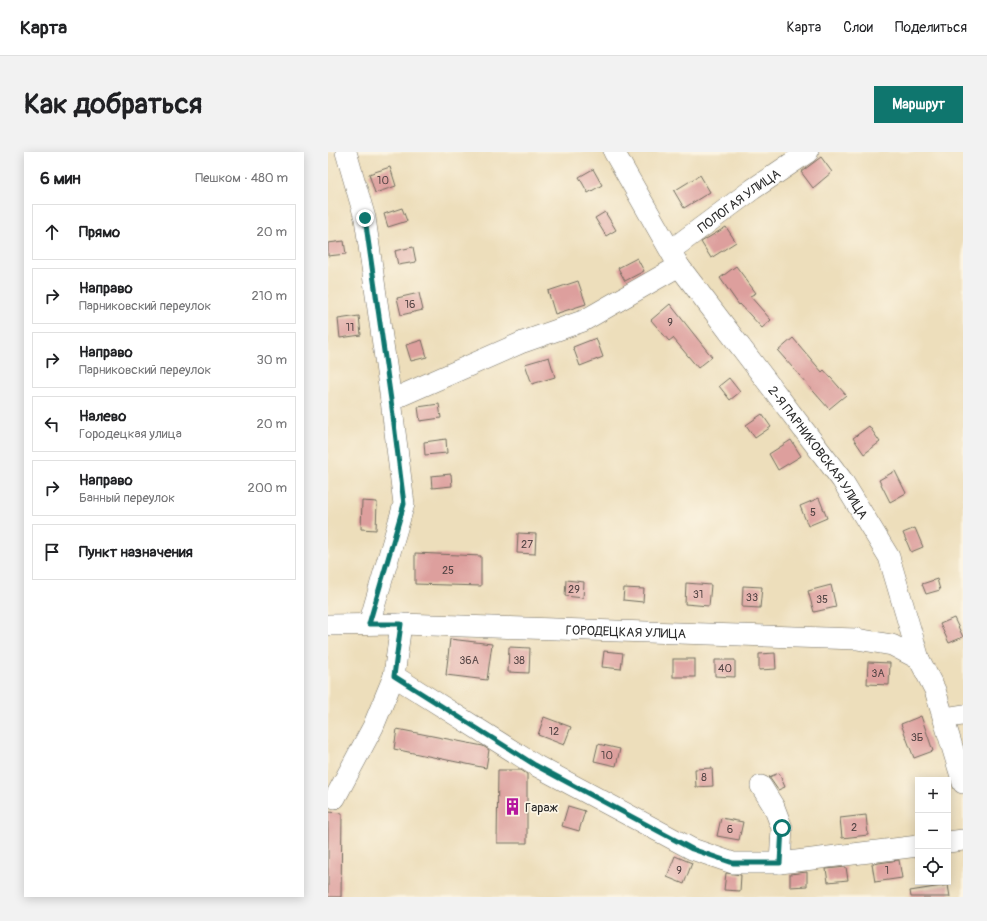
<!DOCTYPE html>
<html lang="ru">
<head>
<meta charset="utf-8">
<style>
  :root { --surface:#fff; --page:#f2f2f2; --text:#202124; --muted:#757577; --line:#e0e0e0; --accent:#0f766e }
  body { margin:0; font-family:Pangolin,sans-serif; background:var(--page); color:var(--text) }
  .controls { position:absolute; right:12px; bottom:12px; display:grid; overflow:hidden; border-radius:0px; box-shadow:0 2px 10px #0003 }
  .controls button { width:36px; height:36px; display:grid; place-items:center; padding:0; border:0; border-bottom:1px solid var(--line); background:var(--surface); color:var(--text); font:20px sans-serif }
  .stop { position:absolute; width:12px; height:12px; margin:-9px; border:3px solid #0f766e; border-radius:50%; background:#fff }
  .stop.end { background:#0f766e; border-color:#fff; box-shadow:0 1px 4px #0008 }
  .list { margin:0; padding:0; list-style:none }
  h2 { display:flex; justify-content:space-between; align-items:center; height:52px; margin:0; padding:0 16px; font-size:17px }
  h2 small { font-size:13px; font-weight:400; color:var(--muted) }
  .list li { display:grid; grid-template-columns:26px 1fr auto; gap:12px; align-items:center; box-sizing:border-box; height:56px; margin:0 8px 8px; padding:0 8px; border:1px solid var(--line); border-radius:0px }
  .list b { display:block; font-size:15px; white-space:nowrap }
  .list p { margin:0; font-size:13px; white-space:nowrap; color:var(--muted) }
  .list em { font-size:13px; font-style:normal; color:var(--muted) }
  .icon { flex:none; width:22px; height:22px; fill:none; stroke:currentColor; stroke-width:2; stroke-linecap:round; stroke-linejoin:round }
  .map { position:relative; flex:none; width:635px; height:745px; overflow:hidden; border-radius:0px }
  header { display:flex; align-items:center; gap:24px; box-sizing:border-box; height:56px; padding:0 20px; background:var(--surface); border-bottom:1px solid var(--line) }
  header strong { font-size:19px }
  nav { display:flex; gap:22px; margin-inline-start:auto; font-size:14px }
  .intro { display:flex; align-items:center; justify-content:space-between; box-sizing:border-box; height:96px; padding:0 24px }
  h1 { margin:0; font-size:28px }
  .button { padding:10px 18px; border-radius:0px; background:var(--accent); color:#fff; font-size:14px; font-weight:700 }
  main { display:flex; gap:24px; padding:0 24px }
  aside { flex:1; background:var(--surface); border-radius:0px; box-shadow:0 2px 10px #0003 }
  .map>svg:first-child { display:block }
  .building { fill:#dd9f9d }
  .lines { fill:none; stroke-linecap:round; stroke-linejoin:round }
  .minor-casing { stroke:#6f6a5d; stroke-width:22 }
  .minor { stroke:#fff; stroke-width:21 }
  .route { stroke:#0f766e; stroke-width:5 }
  .labels { text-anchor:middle; stroke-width:3.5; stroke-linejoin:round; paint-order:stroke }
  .number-label { font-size:11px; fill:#584848 }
  .street-label { font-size:13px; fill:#2b2b2b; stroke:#fcf5e5 }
  .poi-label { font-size:13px; fill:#2b2b2b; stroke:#fcf5e5; text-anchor:start }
</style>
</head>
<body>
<header>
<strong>Карта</strong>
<nav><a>Карта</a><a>Слои</a><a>Поделиться</a></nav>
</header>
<div class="intro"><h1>Как добраться</h1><a class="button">Маршрут</a></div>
<main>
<aside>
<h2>6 мин<small>Пешком · 480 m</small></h2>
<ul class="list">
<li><svg class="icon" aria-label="ahead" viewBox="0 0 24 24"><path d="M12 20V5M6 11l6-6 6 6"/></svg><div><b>Прямо</b></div><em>20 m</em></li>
<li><svg class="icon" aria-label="right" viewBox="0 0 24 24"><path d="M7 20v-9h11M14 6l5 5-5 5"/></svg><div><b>Направо</b><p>Парниковский переулок</p></div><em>210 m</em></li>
<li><svg class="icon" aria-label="right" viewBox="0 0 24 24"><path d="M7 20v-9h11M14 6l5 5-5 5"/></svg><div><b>Направо</b><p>Парниковский переулок</p></div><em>30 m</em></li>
<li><svg class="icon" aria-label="left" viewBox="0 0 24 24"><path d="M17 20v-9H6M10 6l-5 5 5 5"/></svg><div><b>Налево</b><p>Городецкая улица</p></div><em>20 m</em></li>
<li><svg class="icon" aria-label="right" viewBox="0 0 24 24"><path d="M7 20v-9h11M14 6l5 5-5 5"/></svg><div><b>Направо</b><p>Банный переулок</p></div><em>200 m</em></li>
<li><svg class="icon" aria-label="arrive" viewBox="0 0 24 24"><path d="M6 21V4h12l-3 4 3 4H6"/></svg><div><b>Пункт назначения</b></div></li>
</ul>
</aside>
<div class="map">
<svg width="635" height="745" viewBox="0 0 635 745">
  <rect width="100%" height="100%" fill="#fcf5e5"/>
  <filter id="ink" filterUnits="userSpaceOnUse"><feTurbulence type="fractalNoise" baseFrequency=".025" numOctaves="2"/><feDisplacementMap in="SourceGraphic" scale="8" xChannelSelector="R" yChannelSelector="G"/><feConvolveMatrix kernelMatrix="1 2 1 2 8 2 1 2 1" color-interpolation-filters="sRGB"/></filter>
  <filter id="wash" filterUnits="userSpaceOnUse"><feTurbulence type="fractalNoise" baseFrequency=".012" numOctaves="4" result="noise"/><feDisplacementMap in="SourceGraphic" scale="16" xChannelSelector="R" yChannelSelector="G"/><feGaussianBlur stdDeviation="0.9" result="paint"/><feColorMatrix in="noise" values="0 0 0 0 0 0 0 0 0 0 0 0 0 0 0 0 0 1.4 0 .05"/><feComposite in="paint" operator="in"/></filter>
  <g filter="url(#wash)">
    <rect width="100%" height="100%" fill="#eddebb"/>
    <g id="blocks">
      <!-- building -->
      <g class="building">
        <path d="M 493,5 L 504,20 L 485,36 L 473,20 Z"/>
        <path d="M 62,15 L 68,34 L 47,41 L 41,22 Z"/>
        <path d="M 265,17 L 274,33 L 260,41 L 251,25 Z"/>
        <path d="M 372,23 L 382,40 L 356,56 L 346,39 Z"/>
        <path d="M 74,56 L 79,69 L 60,75 L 56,62 Z"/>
        <path d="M 277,60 L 288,78 L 278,84 L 267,66 Z"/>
        <path d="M 398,75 L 408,90 L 383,106 L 373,90 Z"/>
        <path d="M 16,89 L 18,102 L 0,104 L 0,91 Z"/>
        <path d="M 85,95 L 88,110 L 70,113 L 67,99 Z"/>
        <path d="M 309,106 L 316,119 L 297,129 L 290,116 Z"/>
        <path d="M 408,114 L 428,141 L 422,144 L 443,168 L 434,176 L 412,152 L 411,153 L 392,126 Z"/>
        <path d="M 250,129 L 258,152 L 227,162 L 220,139 Z"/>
        <path d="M 91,141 L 95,158 L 73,163 L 69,146 Z"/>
        <path d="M 342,152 L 384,205 L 370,216 L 345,186 L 341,189 L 323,168 Z"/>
        <path d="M 31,164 L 33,183 L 12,186 L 10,167 Z"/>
        <path d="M 268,186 L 275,205 L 252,214 L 245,195 Z"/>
        <path d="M 465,186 L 494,220 L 496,218 L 518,243 L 501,257 L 450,199 Z"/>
        <path d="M 94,188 L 99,205 L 83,209 L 78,193 Z"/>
        <path d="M 221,205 L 227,225 L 204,232 L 197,212 Z"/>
        <path d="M 401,226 L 412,240 L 402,248 L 391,234 Z"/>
        <path d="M 111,252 L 113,266 L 92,269 L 90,255 Z"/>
        <path d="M 434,262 L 443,275 L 427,286 L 418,273 Z"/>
        <path d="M 541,274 L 552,290 L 536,302 L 525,286 Z"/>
        <path d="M 118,287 L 119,301 L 97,303 L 96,290 Z"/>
        <path d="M 463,288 L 473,304 L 450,318 L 441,302 Z"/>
        <path d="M 567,319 L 578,341 L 562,350 L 551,328 Z"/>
        <path d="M 123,322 L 124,334 L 104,336 L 103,324 Z"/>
        <path d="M 491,346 L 499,366 L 480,374 L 472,354 Z"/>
        <path d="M 34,349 L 49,350 L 48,378 L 33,377 Z"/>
        <path d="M 587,376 L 595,395 L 583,400 L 575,381 Z"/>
        <path d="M 190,381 L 208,382 L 207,402 L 189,401 Z"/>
        <path d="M 87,401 L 153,404 L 153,434 L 87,432 Z"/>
        <path d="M 609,427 L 612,438 L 598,442 L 594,432 Z"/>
        <path d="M 238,428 L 256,430 L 255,446 L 237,444 Z"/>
        <path d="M 358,431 L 383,433 L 381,454 L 357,452 Z"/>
        <path d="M 503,433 L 508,455 L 486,460 L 480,439 Z"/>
        <path d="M 415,434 L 434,435 L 432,456 L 414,455 Z"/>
        <path d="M 296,436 L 316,437 L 315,450 L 295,448 Z"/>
        <path d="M 626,466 L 635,485 L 621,491 L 612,472 Z"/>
        <path d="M 122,487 L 164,492 L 159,528 L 118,523 Z"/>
        <path d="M 181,495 L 202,496 L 201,521 L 180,520 Z"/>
        <path d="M 276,499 L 295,501 L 293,517 L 274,515 Z"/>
        <path d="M 447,501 L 448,517 L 431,518 L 431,502 Z"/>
        <rect x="345" y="507" width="22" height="18"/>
        <path d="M 387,508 L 407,508 L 407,525 L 387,524 Z"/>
        <path d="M 540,510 L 562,511 L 561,533 L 539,532 Z"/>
        <path d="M 593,564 L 605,599 L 586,606 L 573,572 Z"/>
        <path d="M 216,565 L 243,575 L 236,593 L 210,583 Z"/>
        <path d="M 69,577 L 155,594 L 161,598 L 158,616 L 66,597 Z"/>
        <path d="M 270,592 L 292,597 L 288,614 L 266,609 Z"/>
        <path d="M 384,616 L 385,634 L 368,635 L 367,617 Z"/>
        <path d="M 170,618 L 193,618 L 199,622 L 199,691 L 169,691 Z"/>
        <path d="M 451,621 L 457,635 L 450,638 L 441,625 Z"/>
        <path d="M 240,654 L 257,659 L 251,679 L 234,674 Z"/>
        <path d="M 0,660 L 14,661 L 13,745 L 0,745 Z"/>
        <path d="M 538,663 L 540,683 L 514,686 L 512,666 Z"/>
        <path d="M 393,666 L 415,670 L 411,688 L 389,684 Z"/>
        <path d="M 347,704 L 364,711 L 356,732 L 339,725 Z"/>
        <path d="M 571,708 L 574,726 L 547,730 L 544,712 Z"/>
        <path d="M 518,715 L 520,728 L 500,730 L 498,717 Z"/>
        <path d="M 479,720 L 479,734 L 462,735 L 462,722 Z"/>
        <path d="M 398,721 L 413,723 L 412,739 L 396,738 Z"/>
        <path d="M 620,733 L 622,745 L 583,745 L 582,739 Z"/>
      </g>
    </g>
  </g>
  <g filter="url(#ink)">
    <use href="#blocks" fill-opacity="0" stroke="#6f6a5d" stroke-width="1"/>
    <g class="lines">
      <defs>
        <g id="minor">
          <path d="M 18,0 L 37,66 L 63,248 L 76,352 L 41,472"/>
          <path id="s1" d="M 286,0 L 351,114 L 514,328 L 561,405 L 591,507 L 607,538 L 635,631"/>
          <path id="s2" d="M 343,98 L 425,37 L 480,0"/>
          <path d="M 63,248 L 195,190 L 255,169 L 351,114"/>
          <path d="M 73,472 L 66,524 L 207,613 L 364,697 L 405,711 L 452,711 L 590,694"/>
          <path id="s3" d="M 0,473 L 73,472 L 529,487 L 564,493 L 591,507"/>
          <path d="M 616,566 L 635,563"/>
          <path d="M 433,634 L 446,655 L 454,676 L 452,711"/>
          <path d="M 7,646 L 45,575 L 66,524"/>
          <path d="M 620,690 L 635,688"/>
        </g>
      </defs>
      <!-- minor casing -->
      <use href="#minor" class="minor-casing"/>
      <!-- minor -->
      <use href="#minor" class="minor"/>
    </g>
  </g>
  <g class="lines" filter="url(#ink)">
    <!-- route -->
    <path class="route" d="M 37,66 L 63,248 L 76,352 L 41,472 L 73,472 L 66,524 L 207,613 L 364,697 L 405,711 L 452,711 L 454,676"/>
  </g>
  <!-- icons -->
  <defs>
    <symbol id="building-bare" viewBox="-9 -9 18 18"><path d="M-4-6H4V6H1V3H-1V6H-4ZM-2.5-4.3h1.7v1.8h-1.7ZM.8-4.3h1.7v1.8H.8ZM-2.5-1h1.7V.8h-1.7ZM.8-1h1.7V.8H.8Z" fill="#b5179e" stroke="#fcf5e5" stroke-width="2.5" paint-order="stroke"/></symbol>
  </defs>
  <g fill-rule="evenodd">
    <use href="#building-bare" x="172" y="642" width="25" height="25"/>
  </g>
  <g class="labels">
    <!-- number labels -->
    <g class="number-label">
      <text x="55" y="32">10</text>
      <text x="82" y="156">16</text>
      <text x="342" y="174">9</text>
      <text x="22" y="179">11</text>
      <text x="485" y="364">5</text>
      <text x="199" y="396">27</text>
      <text x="120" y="422">25</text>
      <text x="246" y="441">29</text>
      <text x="370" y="446">31</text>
      <text x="424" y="449">33</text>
      <text x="494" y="451">35</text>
      <text x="141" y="512">36А</text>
      <text x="191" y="512">38</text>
      <text x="397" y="520">40</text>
      <text x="550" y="525">3А</text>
      <text x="226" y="583">12</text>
      <text x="589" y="589">3Б</text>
      <text x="279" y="607">10</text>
      <text x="376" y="629">8</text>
      <text x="526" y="679">2</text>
      <text x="402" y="681">6</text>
      <text x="351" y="722">9</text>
      <text x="559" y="722">1</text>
    </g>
    <!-- street labels -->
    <g class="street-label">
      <text dy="5" stroke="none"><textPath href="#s2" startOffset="84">ПОЛОГАЯ УЛИЦА</textPath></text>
      <text dy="5" stroke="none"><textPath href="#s1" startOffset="364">2-Я ПАРНИКОВСКАЯ УЛИЦА</textPath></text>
      <text dy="5" stroke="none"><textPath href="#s3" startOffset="298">ГОРОДЕЦКАЯ УЛИЦА</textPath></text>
    </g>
    <!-- poi labels -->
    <g class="poi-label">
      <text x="197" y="660">Гараж</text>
    </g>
  </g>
</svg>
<div class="controls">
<button>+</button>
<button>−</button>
<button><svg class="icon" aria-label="locate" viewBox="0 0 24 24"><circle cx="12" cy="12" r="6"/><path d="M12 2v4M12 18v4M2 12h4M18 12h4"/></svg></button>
</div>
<div class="stop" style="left:454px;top:676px"></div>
<div class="stop end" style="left:37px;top:66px"></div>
</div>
</main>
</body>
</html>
